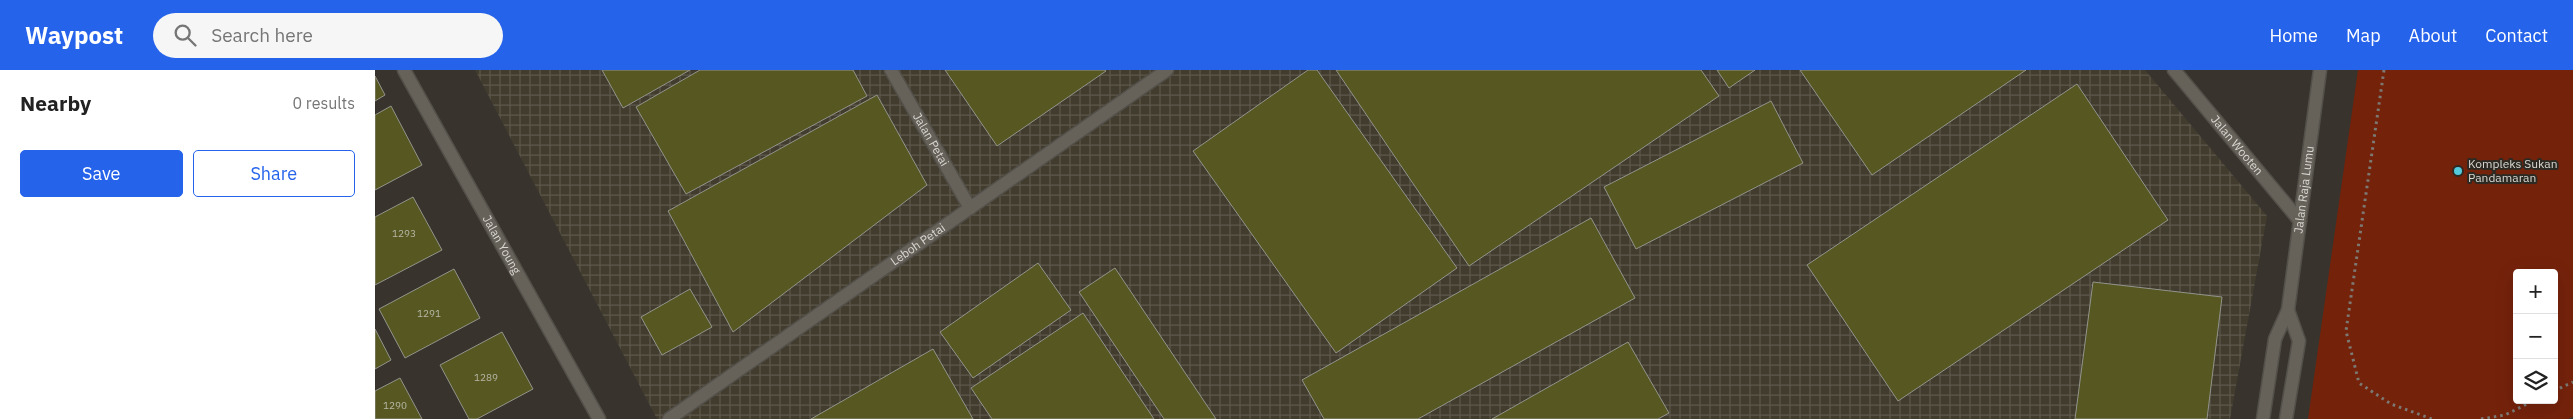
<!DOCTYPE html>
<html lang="en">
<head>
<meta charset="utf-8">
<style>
  :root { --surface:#fff; --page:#f6f6f6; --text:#222; --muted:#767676; --line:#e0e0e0; --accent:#2563eb }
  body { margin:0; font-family:"IBM Plex Sans",sans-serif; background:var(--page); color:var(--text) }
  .controls { position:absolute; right:15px; bottom:15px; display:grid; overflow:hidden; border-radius:5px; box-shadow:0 5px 20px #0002 }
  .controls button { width:45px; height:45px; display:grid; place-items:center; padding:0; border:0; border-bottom:1px solid var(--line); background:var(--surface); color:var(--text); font:25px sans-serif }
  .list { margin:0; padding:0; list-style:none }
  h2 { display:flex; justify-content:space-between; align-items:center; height:65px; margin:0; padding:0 20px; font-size:21px }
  h2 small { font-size:16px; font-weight:400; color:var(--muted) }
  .actions { display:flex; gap:10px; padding:15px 20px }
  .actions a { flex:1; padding:11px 0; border:1px solid var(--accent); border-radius:5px; text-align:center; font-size:18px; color:var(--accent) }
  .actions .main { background:var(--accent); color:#fff }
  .icon { flex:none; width:28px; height:28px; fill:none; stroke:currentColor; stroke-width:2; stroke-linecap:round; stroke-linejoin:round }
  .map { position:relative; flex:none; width:2198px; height:349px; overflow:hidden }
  header { display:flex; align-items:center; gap:30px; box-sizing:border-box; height:70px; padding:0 25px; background:var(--accent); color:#fff }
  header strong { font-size:24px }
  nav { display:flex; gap:28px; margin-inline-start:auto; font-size:18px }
  .search { width:350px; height:45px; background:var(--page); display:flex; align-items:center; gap:12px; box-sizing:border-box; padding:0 18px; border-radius:28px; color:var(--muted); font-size:19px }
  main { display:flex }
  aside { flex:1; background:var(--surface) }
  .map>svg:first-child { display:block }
  .industrial { fill:url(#industrial-grid) }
  .garden { fill:#75220b; fill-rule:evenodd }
  .building { fill:#565721; stroke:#93948b }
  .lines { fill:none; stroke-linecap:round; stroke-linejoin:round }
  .lane-casing { stroke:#53504a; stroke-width:15 }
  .street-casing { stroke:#53504a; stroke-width:15 }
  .secondary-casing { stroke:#53504a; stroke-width:15 }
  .path { stroke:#7c7973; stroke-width:3; stroke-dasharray:2.5 4; stroke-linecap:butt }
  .lane { stroke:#66625a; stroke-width:12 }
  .street { stroke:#66625a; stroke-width:12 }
  .secondary { stroke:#66625a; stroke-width:12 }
  .poi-dot { fill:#54cadd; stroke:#2d2a23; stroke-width:2 }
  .labels { text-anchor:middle; stroke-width:4; stroke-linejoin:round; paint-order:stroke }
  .number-label { font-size:10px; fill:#b8b7a6 }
  .street-label { font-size:12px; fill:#d9d7d2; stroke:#2d2a23 }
  .poi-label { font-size:12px; fill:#d9d7d2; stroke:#2d2a23; text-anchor:start }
</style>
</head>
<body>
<header>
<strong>Waypost</strong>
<div class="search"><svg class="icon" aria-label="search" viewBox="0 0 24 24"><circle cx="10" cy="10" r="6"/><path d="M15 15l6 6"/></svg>Search here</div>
<nav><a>Home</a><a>Map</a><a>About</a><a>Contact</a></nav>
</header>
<main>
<aside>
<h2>Nearby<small>0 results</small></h2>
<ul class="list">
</ul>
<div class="actions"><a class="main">Save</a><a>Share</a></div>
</aside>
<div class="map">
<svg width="2198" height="349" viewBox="0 0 2198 349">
  <defs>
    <pattern id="industrial-grid" width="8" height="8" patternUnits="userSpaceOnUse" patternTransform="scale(1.25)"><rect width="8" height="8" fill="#423c2e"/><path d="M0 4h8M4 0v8" fill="none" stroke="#5d574b"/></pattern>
  </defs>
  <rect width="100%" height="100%" fill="#38342d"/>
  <!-- industrial -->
  <path class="industrial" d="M 100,0 L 1770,0 L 1892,146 L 1855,349 L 282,349 Z"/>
  <!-- garden -->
  <path class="garden" d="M 1983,0 L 2198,0 L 2198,347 L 2193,349 L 1933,349 ZM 2142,203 L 2179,203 L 2179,330 L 2142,330 Z"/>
  <!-- building -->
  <g class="building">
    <path d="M 227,0 L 315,0 L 248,38 Z"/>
    <path d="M 325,0 L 478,0 L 492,26 L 311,124 L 261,37 Z"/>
    <path d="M 570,0 L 730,0 L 731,1 L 622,76 Z"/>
    <path d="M 933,0 L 942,0 L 1082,198 L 961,283 L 818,81 Z"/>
    <path d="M 961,0 L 1326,0 L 1344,26 L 1094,196 Z"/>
    <path d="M 1342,0 L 1380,0 L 1354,18 Z"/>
    <path d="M 1425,0 L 1651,0 L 1497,105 Z"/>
    <path d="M 0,6 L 10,25 L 0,31 Z"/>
    <path d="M 1702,14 L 1793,150 L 1523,331 L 1432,195 Z"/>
    <path d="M 502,25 L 552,115 L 358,262 L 293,141 Z"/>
    <path d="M 1396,31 L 1428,93 L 1261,179 L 1229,117 Z"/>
    <path d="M 16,36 L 47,95 L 0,120 L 0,45 Z"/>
    <path d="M 38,127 L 67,180 L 0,215 L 0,147 Z"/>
    <path d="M 1216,148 L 1260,228 L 1043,349 L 949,349 L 927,310 Z"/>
    <path d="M 663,193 L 696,240 L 598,308 L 565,262 Z"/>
    <path d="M 740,198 L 841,349 L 789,349 L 704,222 Z"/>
    <path d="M 79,199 L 105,248 L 30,288 L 4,239 Z"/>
    <path d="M 1718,212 L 1847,227 L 1832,349 L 1700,349 Z"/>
    <path d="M 315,219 L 337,257 L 287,285 L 266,247 Z"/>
    <path d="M 708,243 L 779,349 L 617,349 L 596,318 Z"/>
    <path d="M 0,259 L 16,290 L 0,299 Z"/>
    <path d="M 127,262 L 158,319 L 102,349 L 94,349 L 65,295 Z"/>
    <path d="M 1253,272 L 1294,343 L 1283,349 L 1117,349 Z"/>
    <path d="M 558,279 L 598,349 L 436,349 Z"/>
    <path d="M 25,308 L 47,349 L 0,349 L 0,321 Z"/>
  </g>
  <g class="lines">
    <defs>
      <g id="lane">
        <path id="s1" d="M 516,0 L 595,138"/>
      </g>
      <g id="street">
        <path id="s2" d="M 1799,0 L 1925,151"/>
        <path id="s3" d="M 294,349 L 792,0"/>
      </g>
      <g id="secondary">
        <path id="s4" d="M 29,0 L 224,349"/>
        <path id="s5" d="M 1888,349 L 1900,269 L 1913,240 L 1945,0"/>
        <path d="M 1911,349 L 1924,271 L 1913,240"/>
      </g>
    </defs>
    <!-- lane casing -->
    <use href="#lane" class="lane-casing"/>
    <!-- street casing -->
    <use href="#street" class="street-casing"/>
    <!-- secondary casing -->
    <use href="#secondary" class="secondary-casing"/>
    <!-- path -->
    <g class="path">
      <path d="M 2009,0 L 1971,261 L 1984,313 L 2016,334 L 2057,349"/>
      <path d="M 2179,321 L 2198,312"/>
      <path d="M 2106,349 L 2130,345 L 2160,330"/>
    </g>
    <!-- lane -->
    <use href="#lane" class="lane"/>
    <!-- street -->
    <use href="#street" class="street"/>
    <!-- secondary -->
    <use href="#secondary" class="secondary"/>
  </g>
  <!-- markers -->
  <circle class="poi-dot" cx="2083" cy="101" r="5"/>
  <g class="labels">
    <!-- number labels -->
    <g class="number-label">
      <text x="29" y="167">1293</text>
      <text x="54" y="247">1291</text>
      <text x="111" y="311">1289</text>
      <text x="20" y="339">1290</text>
    </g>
    <!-- street labels -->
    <g class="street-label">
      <text dy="4" stroke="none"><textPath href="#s1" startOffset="80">Jalan Petai</textPath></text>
      <text dy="4" stroke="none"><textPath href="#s2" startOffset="98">Jalan Wooten</textPath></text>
      <text dy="4" stroke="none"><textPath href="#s5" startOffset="234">Jalan Raja Lumu</textPath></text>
      <text dy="4" stroke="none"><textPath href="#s3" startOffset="304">Leboh Petai</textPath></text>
      <text dy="4" stroke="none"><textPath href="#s4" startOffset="200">Jalan Young</textPath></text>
    </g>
    <!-- poi labels -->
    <g class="poi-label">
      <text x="2093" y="98">Kompleks Sukan<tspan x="2093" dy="14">Pandamaran</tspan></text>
    </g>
  </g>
</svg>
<div class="controls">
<button>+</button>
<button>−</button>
<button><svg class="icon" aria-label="layers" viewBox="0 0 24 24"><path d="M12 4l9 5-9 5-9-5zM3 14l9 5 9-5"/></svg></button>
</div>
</div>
</main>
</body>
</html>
